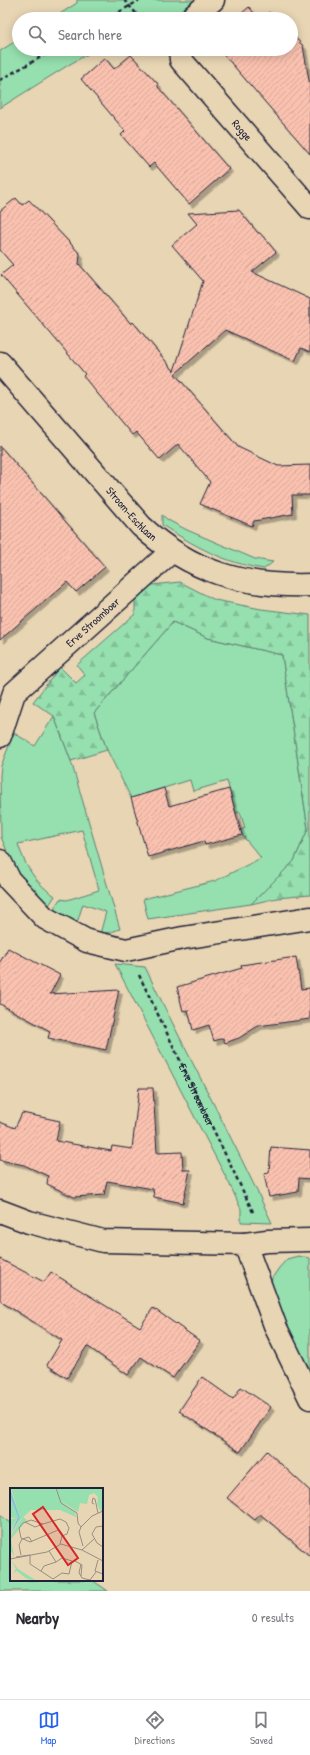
<!DOCTYPE html>
<html lang="en">
<head>
<meta charset="utf-8">
<style>
  :root { --surface:#fff; --page:#f2f2f3; --text:#2b2b33; --muted:#7c7c81; --line:#e1e1e2; --accent:#2563eb }
  body { margin:0; font-family:"Patrick Hand",sans-serif; background:var(--page); color:var(--text) }
  .list { margin:0; padding:0; list-style:none }
  h2 { display:flex; justify-content:space-between; align-items:center; height:52px; margin:0; padding:0 16px; font-size:17px }
  h2 small { font-size:13px; font-weight:400; color:var(--muted) }
  .icon { flex:none; width:22px; height:22px; fill:none; stroke:currentColor; stroke-width:2; stroke-linecap:round; stroke-linejoin:round }
  .map { position:relative; flex:none; width:310px; height:1591px; overflow:hidden }
  .search { position:absolute; background:var(--surface); box-shadow:0 2px 10px #0003; left:12px; right:12px; top:12px; height:44px; display:flex; align-items:center; gap:10px; box-sizing:border-box; padding:0 14px; border-radius:22px; color:var(--muted); font-size:15px }
  .sheet { height:108px; background:var(--surface) }
  nav { display:flex; justify-content:space-around; align-items:center; box-sizing:border-box; height:56px; border-top:1px solid var(--line); background:var(--surface); font-size:11px; color:var(--muted) }
  nav a { display:grid; justify-items:center; gap:2px }
  nav .on { color:var(--accent) }
  .map>svg:first-child { display:block }
  .green { fill:#96dfae; stroke:#5c8074 }
  .forest { fill:url(#forest-firs); stroke:#5c8074 }
  .building { fill:url(#building-hatch); stroke:#22223b; filter:url(#shadow) }
  .lines { fill:none; stroke-linecap:round; stroke-linejoin:round }
  .street-casing { stroke:#22223b; stroke-width:25 }
  .secondary-casing { stroke:#22223b; stroke-width:25 }
  .path { stroke:#22223b; stroke-width:2.5; stroke-dasharray:4 3; stroke-linecap:butt }
  .street { stroke:#e7d5b3; stroke-width:22 }
  .secondary { stroke:#e7d5b3; stroke-width:22 }
  .labels { text-anchor:middle; stroke-width:3; stroke-linejoin:round; paint-order:stroke }
  .street-label { font-size:11px; fill:#22223b; stroke:#e7d5b3 }
  .inset-road { fill:none; stroke:#988d83; stroke-width:1 }
  .view { fill:#d62828; fill-opacity:0.15; stroke:#d62828; stroke-width:2 }
  .inset-edge { fill:none; stroke:#22223b; stroke-width:2 }
</style>
</head>
<body>
<div class="map">
<svg width="310" height="1591" viewBox="0 0 310 1591">
  <defs>
    <pattern id="forest-firs" width="22" height="20" patternUnits="userSpaceOnUse"><rect width="22" height="20" fill="#96dfae"/><path d="M5 1l3.5 6h-7zM16 11l3.5 6h-7z" fill="#81bf97"/></pattern>
    <pattern id="building-hatch" width="6" height="6" patternUnits="userSpaceOnUse"><rect width="6" height="6" fill="#fac1af"/><path d="M-1 1l2-2M0 6l6-6M5 7l2-2" fill="none" stroke="#d6a697"/></pattern>
    <filter id="shadow"><feDropShadow dx="3.5" dy="3.5" stdDeviation="0" flood-color="#0004"/></filter>
  </defs>
  <rect width="100%" height="100%" fill="#e7d5b3"/>
  <filter id="ink" filterUnits="userSpaceOnUse"><feTurbulence type="fractalNoise" baseFrequency=".025" numOctaves="2"/><feDisplacementMap in="SourceGraphic" scale="8" xChannelSelector="R" yChannelSelector="G"/><feConvolveMatrix kernelMatrix="1 2 1 2 8 2 1 2 1" color-interpolation-filters="sRGB"/></filter>
  <g filter="url(#ink)">
    <!-- green -->
    <g class="green">
      <path d="M 77,0 L 200,0 L 177,19 L 52,19 L 77,3 Z"/>
      <path d="M 19,39 L 19,49 L 97,49 L 70,64 L 0,108 L 0,51 Z"/>
      <path d="M 162,515 L 168,520 L 187,530 L 255,559 L 273,562 L 264,569 C 225,563 194,546 162,525 Z"/>
      <path d="M 173,622 L 208,638 L 282,655 L 308,829 L 294,861 L 251,904 L 148,919 L 143,899 L 215,881 L 261,858 L 242,835 L 241,830 L 245,828 L 240,812 L 236,813 L 227,781 L 193,791 L 190,780 L 131,798 L 107,750 L 94,713 Z"/>
      <path d="M 54,716 L 71,761 L 120,929 L 111,932 L 100,934 L 106,912 L 83,904 L 76,926 L 52,911 L 60,899 L 67,900 L 99,890 L 82,830 L 18,844 C 25,866 36,884 55,896 L 47,908 L 31,893 L 12,863 L 1,837 L 0,775 L 1,766 L 14,733 L 35,746 Z"/>
      <path d="M 115,964 L 145,967 C 186,1053 232,1136 272,1223 L 241,1222 L 241,1209 L 230,1185 Z"/>
      <path d="M 298,1256 L 310,1258 L 310,1368 L 296,1348 L 269,1291 L 272,1278 L 279,1268 L 287,1259 Z"/>
      <path d="M 0,1515 L 11,1523 L 11,1580 L 92,1580 L 108,1591 L 0,1591 Z"/>
    </g>
    <!-- forest -->
    <path class="forest" d="M 180,582 L 215,600 L 261,609 L 310,615 L 310,895 L 277,898 L 251,904 L 294,861 L 308,829 L 282,655 L 208,638 L 173,622 L 94,713 L 107,750 L 71,761 L 54,716 L 33,702 L 60,667 L 76,683 L 85,675 L 77,665 L 135,614 L 135,600 L 152,585 Z"/>
    <!-- building -->
    <g class="building">
      <path d="M 249,7 L 259,19 L 235,19 Z"/>
      <path d="M 269,12 L 275,19 L 261,19 Z"/>
      <path d="M 291,33 L 303,46 L 310,86 L 310,154 L 219,49 L 291,49 Z"/>
      <path d="M 131,55 L 158,84 L 158,87 L 229,169 L 189,204 L 154,163 L 149,167 L 121,135 L 125,131 L 81,79 L 105,58 L 114,69 Z"/>
      <path d="M 16,198 L 22,205 L 29,200 L 69,242 L 80,254 L 79,264 L 131,324 L 133,322 L 174,371 L 203,281 L 172,245 L 197,224 L 188,213 L 239,210 L 258,233 L 260,233 L 276,252 L 252,272 L 310,299 L 310,352 L 301,348 L 295,361 L 225,330 L 175,374 L 238,447 L 278,466 L 310,465 L 310,495 L 292,495 L 293,514 L 254,521 L 252,526 L 200,504 L 210,482 L 178,444 L 160,460 L 136,432 L 132,435 L 83,376 L 85,374 L 1,275 L 13,265 L 0,250 L 0,211 Z"/>
      <path d="M 0,446 L 105,567 L 76,592 L 67,582 L 0,640 Z"/>
      <path d="M 164,788 L 169,806 L 229,789 L 242,835 L 205,845 L 204,841 L 148,857 L 131,798 Z"/>
      <path d="M 8,948 L 60,975 L 50,994 L 119,990 L 106,1050 L 48,1038 L 50,1031 L 0,1004 L 0,962 Z"/>
      <path d="M 296,957 L 301,989 L 310,988 L 310,1019 L 258,1026 L 239,1038 L 225,1043 L 223,1038 L 214,1041 L 209,1025 L 193,1030 L 188,1010 L 183,1011 L 177,987 L 242,968 L 241,965 Z"/>
      <path d="M 139,1088 L 153,1088 L 157,1153 L 182,1152 L 183,1170 L 190,1170 L 183,1203 L 154,1197 L 153,1189 L 107,1181 L 104,1195 L 74,1197 L 47,1184 L 48,1176 L 24,1165 L 0,1160 L 0,1122 L 15,1128 L 22,1113 L 60,1121 L 56,1141 L 111,1151 L 112,1146 L 132,1149 Z"/>
      <path d="M 271,1147 L 310,1150 L 310,1179 L 299,1178 L 298,1192 L 269,1197 L 264,1174 L 269,1173 Z"/>
      <path d="M 0,1259 L 44,1282 L 51,1272 L 140,1327 L 153,1308 L 200,1341 L 173,1378 L 141,1357 L 128,1375 L 87,1346 L 67,1378 L 47,1365 L 62,1340 L 0,1301 Z"/>
      <path d="M 202,1377 L 233,1399 L 241,1387 L 271,1407 L 240,1452 L 179,1411 Z"/>
      <path d="M 267,1451 L 310,1491 L 310,1556 L 260,1514 L 255,1520 L 227,1498 Z"/>
    </g>
    <g class="lines">
      <defs>
        <g id="street">
          <path d="M 190,19 L 213,0"/>
          <path id="s2" d="M 180,49 L 181,60 L 310,208"/>
          <path id="s3" d="M 0,736 L 14,693 L 172,551"/>
          <path d="M 0,861 L 10,881 L 45,918 L 87,941 L 126,950 L 183,938 L 310,918"/>
          <path d="M 0,1211 L 29,1222 L 103,1241 L 245,1244 L 276,1328 L 310,1398"/>
          <path d="M 245,1244 L 267,1241 L 310,1240"/>
        </g>
        <g id="secondary">
          <path id="s4" d="M 0,363 L 141,526 C 191,572 243,587 310,585"/>
        </g>
      </defs>
      <!-- street casing -->
      <use href="#street" class="street-casing"/>
      <!-- secondary casing -->
      <use href="#secondary" class="secondary-casing"/>
      <!-- path -->
      <g class="path">
        <path d="M 124,0 L 141,19"/>
        <path d="M 107,19 L 140,0"/>
        <path d="M 0,80 L 55,49"/>
        <path id="s1" d="M 139,975 L 254,1214"/>
      </g>
      <!-- street -->
      <use href="#street" class="street"/>
      <!-- secondary -->
      <use href="#secondary" class="secondary"/>
    </g>
  </g>
  <g class="labels">
    <!-- street labels -->
    <g class="street-label">
      <text dy="4" stroke="none"><textPath href="#s2" startOffset="104">Rogge</textPath></text>
      <text dy="4" stroke="none"><textPath href="#s4" startOffset="200">Stroom-Eschlaan</textPath></text>
      <text dy="4" stroke="none"><textPath href="#s3" startOffset="151">Erve Stroomboer</textPath></text>
      <text dy="4" stroke="none"><textPath href="#s1" startOffset="133">Erve Stroomboer</textPath></text>
    </g>
  </g>
  <!-- overview -->
  <g transform="translate(10 1488)">
    <rect width="93" height="93" fill="#e7d5b3"/>
    <path d="M 1,0 L 38,0 L 39,2 L 39,0 L 93,0 L 93,23 L 91,24 L 87,16 L 88,9 L 84,5 L 79,7 L 77,16 L 70,15 L 68,24 L 49,12 L 65,24 L 66,29 L 50,22 L 21,22 L 11,31 L 0,49 L 10,30 ZM 0,8 L 8,29 L 0,44 L 0,31 L 6,31 L 0,29 Z" fill="#96dfae"/>
    <path d="M 13,29 L 17,32 L 1,51 L 4,68 L 0,61 L 0,49 ZM 1,72 L 8,81 L 27,93 L 17,91 L 7,83 L 3,85 L 6,81 Z" fill="#96dfae"/>
    <path d="M 0,0 L 10,30 L 0,47 L 8,29 L 0,8 Z" fill="#7bc7db"/>
    <path class="inset-road" d="M 46,0 L 51,15 L 67,25 L 68,35 L 71,39M 84,16 L 82,15 L 83,10 L 85,11 L 88,25M 15,34 L 25,39 L 33,36M 93,38 L 86,39 L 82,46 L 87,55 L 93,59M 50,56 L 52,48 L 48,42 L 20,54 L 11,50 L 9,40 L 13,35 L 21,32 L 33,36 L 50,31 L 56,34 L 59,40 L 57,46 L 52,48M 73,58 L 69,44 L 71,39 L 82,28 L 93,23M 72,62 L 84,51M 39,63 L 46,74 L 52,70 L 62,73 L 59,86 L 52,85 L 43,91M 11,67 L 9,57 L 12,51 L 19,49 L 22,54M 6,69 L 20,67 L 20,76 L 43,91M 0,71 L 37,64 L 51,56 L 72,62 L 93,73M 88,72 L 85,83 L 93,86M 65,73 L 72,77 L 71,88M 71,76 L 69,85 L 72,90 L 80,92 L 86,84M 31,83 L 34,78 L 46,74"/>
    <path class="view" d="M 33,19 L 68,70 L 58,77 L 23,26 Z"/>
    <rect width="93" height="93" class="inset-edge"/>
  </g>
</svg>
<div class="search"><svg class="icon" aria-label="search" viewBox="0 0 24 24"><circle cx="10" cy="10" r="6"/><path d="M15 15l6 6"/></svg>Search here</div>
</div>
<section class="sheet">
<h2>Nearby<small>0 results</small></h2>
<ul class="list">
</ul>
</section>
<nav>
<a class="on"><svg class="icon" aria-label="map" viewBox="0 0 24 24"><path d="M3 6l6-2 6 2 6-2v14l-6 2-6-2-6 2zM9 4v14M15 6v14"/></svg>Map</a>
<a><svg class="icon" aria-label="directions" viewBox="0 0 24 24"><path d="M12 3l9 9-9 9-9-9zM9 14v-3h6M13 9l2 2-2 2"/></svg>Directions</a>
<a><svg class="icon" aria-label="saved" viewBox="0 0 24 24"><path d="M7 4h10v16l-5-4-5 4z"/></svg>Saved</a>
</nav>
</body>
</html>
